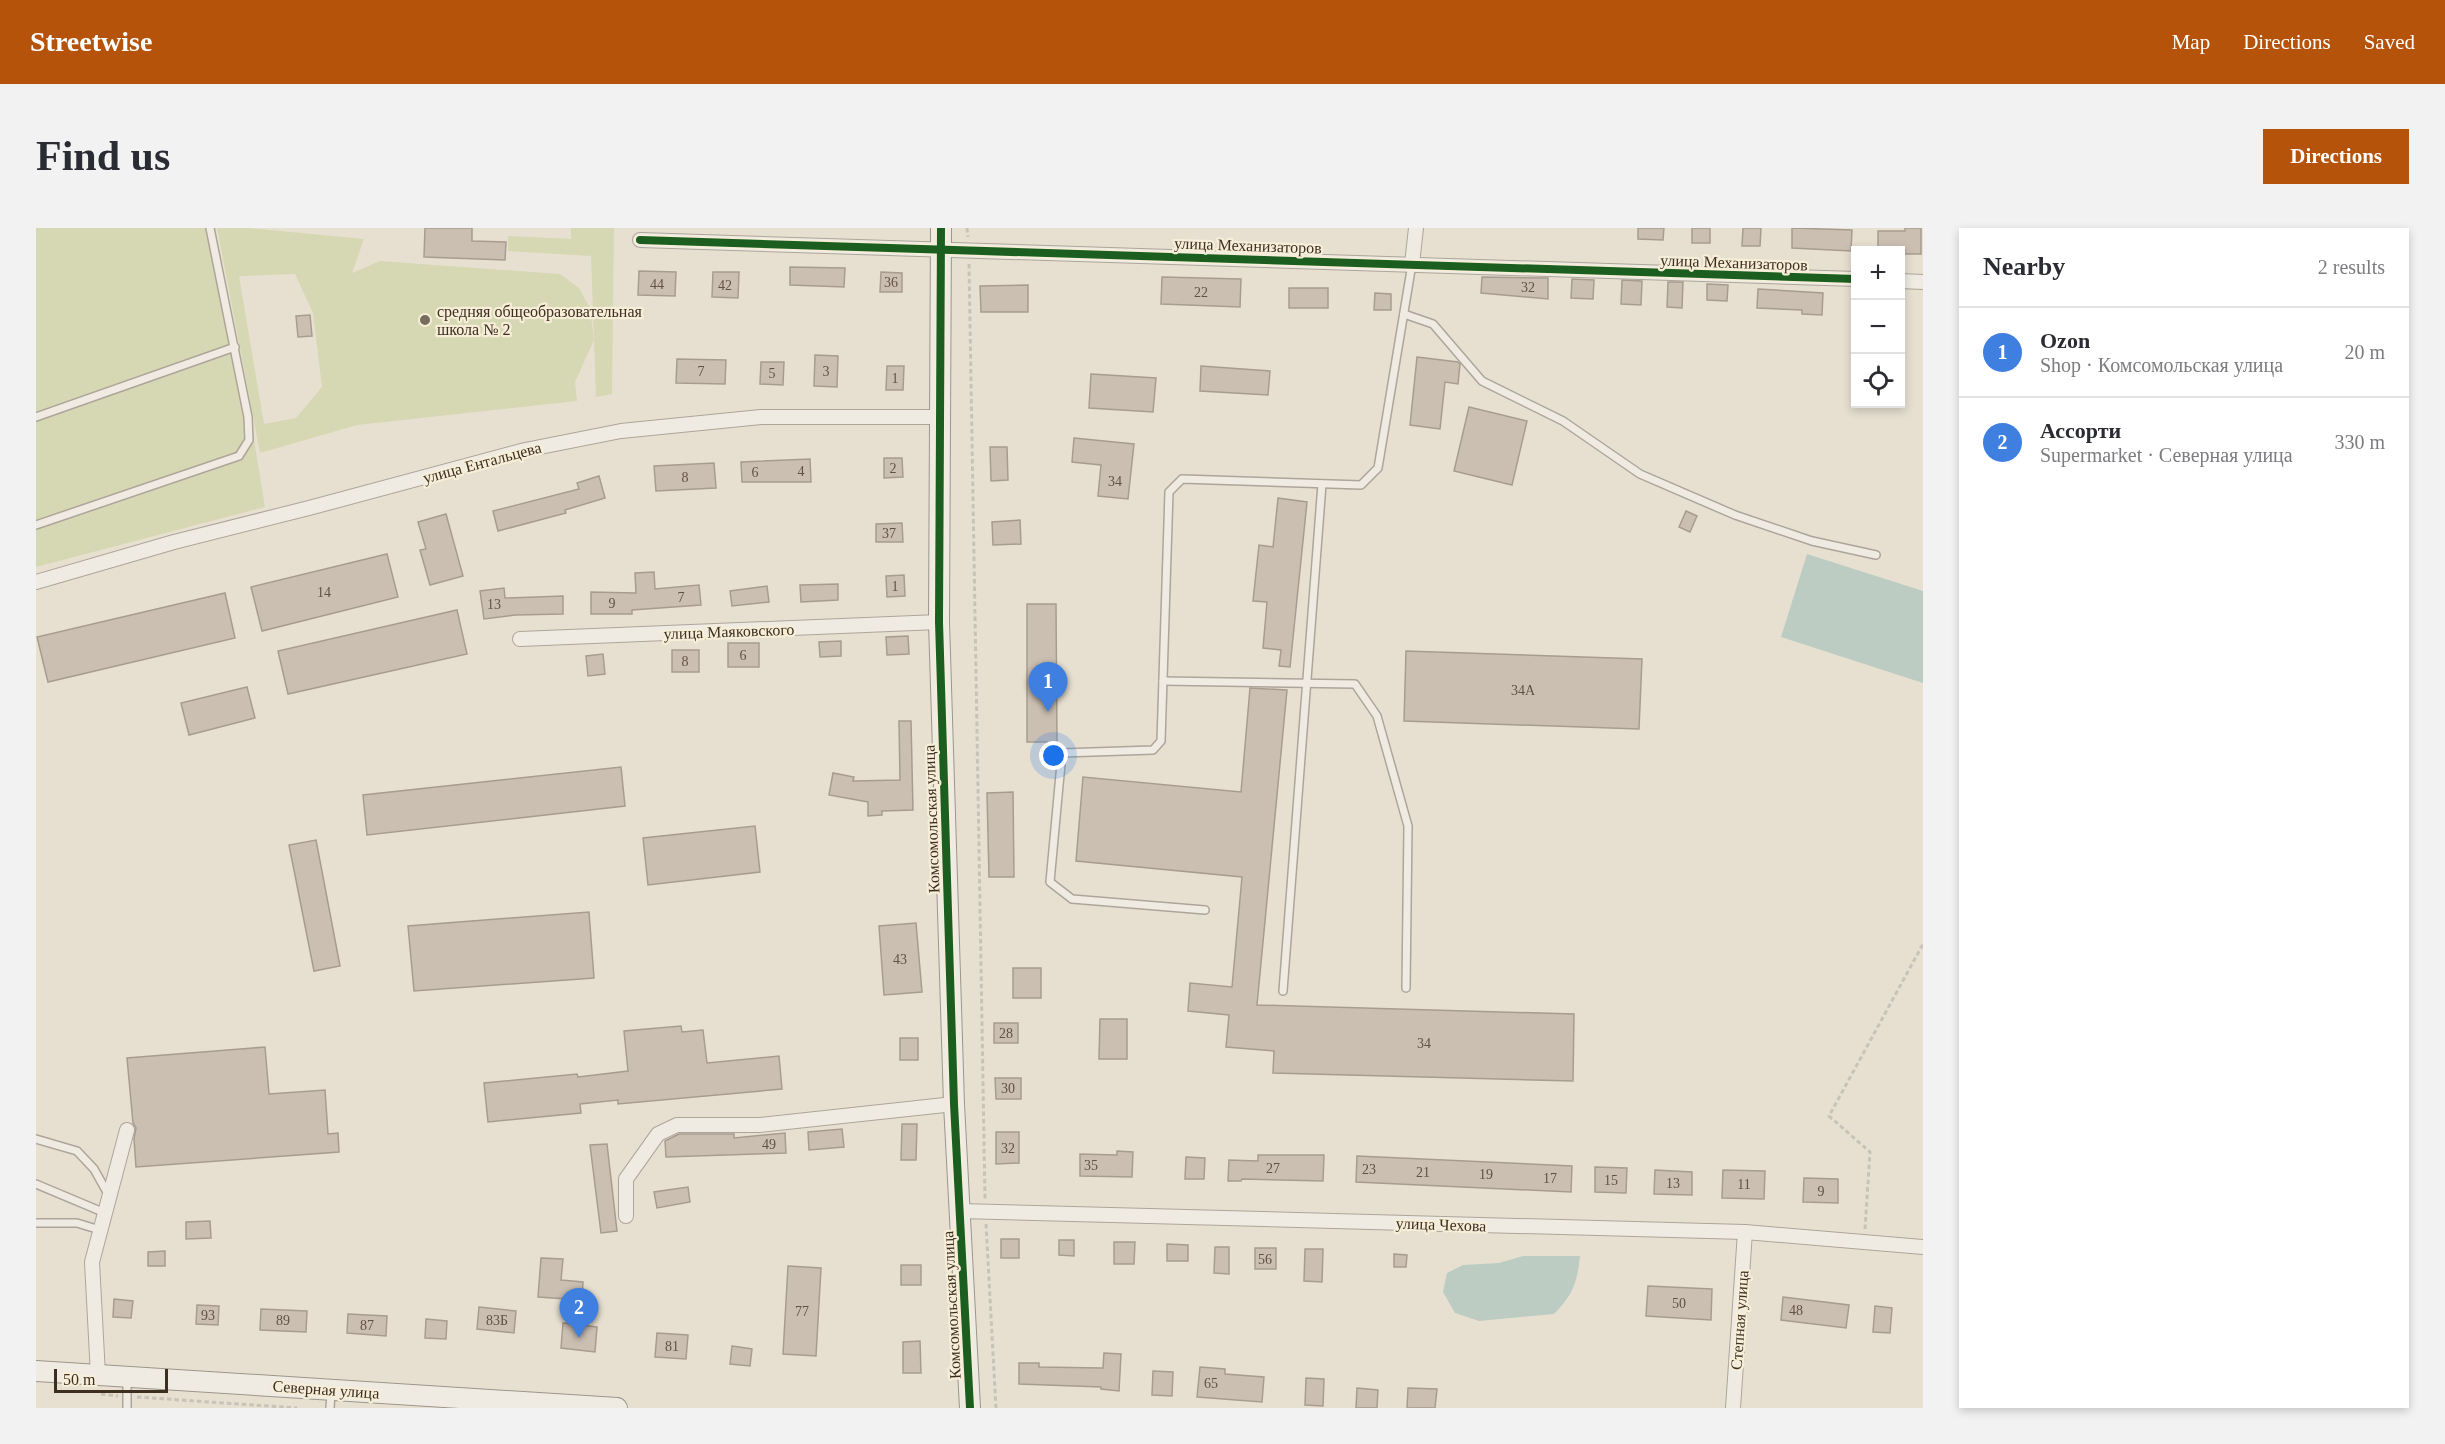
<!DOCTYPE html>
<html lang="en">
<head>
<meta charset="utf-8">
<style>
  :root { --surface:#fff; --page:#f2f2f3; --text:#2b2b33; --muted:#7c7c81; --line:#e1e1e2; --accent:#b45309 }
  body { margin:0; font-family:"Times New Roman",serif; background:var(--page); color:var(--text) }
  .controls { position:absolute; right:18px; top:18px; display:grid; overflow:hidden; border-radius:0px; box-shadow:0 3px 9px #0003 }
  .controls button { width:54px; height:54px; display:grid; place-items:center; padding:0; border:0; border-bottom:2px solid var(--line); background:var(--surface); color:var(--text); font:30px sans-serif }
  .scale { position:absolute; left:18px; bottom:15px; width:114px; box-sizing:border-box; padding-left:6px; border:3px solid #3d2e20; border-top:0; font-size:16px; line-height:21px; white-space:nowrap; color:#3d2e20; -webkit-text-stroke:4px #f7eed8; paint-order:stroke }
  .you { position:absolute; left:1018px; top:528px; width:21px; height:21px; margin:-15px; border:4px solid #fff; border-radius:50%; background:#1a73e8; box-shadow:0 0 0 9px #1a73e833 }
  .badge { display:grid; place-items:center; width:39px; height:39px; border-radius:50%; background:var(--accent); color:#fff; font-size:20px; font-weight:700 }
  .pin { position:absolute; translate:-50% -50px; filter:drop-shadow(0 2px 3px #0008) }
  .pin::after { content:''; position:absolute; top:32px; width:21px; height:18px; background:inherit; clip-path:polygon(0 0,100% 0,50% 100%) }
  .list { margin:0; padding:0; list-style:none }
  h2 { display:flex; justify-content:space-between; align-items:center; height:78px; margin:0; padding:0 24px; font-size:26px }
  h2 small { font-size:20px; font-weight:400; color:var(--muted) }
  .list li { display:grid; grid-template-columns:39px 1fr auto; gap:18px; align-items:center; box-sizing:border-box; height:90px; padding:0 24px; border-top:2px solid var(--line) }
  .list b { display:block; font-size:22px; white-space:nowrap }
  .list p { margin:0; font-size:20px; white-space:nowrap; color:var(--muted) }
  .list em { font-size:20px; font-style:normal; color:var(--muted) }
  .icon { flex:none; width:33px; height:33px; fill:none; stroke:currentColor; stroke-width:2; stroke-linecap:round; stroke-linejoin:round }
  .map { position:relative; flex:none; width:1887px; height:1180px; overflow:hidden; border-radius:0px }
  header { display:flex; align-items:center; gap:36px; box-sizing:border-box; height:84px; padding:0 30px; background:var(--accent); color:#fff }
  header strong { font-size:28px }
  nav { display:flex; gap:33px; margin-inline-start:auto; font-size:21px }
  .intro { display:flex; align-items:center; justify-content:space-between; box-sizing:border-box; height:144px; padding:0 36px }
  h1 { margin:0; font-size:42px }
  .button { padding:15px 27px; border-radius:0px; background:var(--accent); color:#fff; font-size:21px; font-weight:700 }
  main { display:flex; gap:36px; padding:0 36px }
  aside { flex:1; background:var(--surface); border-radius:0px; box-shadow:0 3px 9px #0003 }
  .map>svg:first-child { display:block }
  .green { fill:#d6d7b3; fill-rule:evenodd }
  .water { fill:#bcccc2 }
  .building { fill:#cbbfb2; stroke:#a89c90; stroke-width:1.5 }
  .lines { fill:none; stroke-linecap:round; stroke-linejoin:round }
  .lane-casing { stroke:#ada599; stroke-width:10 }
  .street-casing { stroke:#ada599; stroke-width:16 }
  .secondary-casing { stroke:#9c958a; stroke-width:22 }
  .path { stroke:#c8c2b9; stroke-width:3; stroke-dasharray:4.5 3; stroke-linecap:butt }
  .lane { stroke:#efebe3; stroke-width:7 }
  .street { stroke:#efebe3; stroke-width:14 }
  .secondary { stroke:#efebe3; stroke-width:20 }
  .cycleway-casing { stroke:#f7eed8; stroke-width:11 }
  .cycleway { stroke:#1b5e20; stroke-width:8 }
  .poi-dot { fill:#786c5e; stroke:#f7eed8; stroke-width:2 }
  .labels { text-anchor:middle; stroke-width:4.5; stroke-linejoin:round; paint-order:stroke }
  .number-label { font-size:14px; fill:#605244 }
  .street-label { font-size:16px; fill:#3d2e20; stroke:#f7eed8 }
  .poi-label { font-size:16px; fill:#3d2e20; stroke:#f7eed8; text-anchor:start }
</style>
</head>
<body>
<header>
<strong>Streetwise</strong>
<nav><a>Map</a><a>Directions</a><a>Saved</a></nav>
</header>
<div class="intro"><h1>Find us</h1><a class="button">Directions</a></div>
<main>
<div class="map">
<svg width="1887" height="1180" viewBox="0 0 1887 1180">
  <rect width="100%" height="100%" fill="#e7e0d1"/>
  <!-- green -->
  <g class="green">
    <path d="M 0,0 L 179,0 L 214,188 L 229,279 L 0,339 Z"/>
    <path d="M 181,0 L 212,0 L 328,11 L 316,45 L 344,33 L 524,46 L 543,60 L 554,80 L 558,112 L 539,154 L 541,173 L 321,197 L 224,225 ZM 259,46 L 277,85 L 286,159 L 260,190 L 228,196 L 203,48 Z"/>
    <path d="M 535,0 L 578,0 L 576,166 L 560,169 L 555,28 L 472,23 L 472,8 L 535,11 Z"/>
  </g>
  <!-- water -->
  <g class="water">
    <path d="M 1771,326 L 1887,363 L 1887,455 L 1745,409 Z"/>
    <path d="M 1487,1028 L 1544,1028 C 1541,1055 1537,1067 1518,1086 L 1443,1093 L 1419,1085 L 1407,1064 L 1411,1045 L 1427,1037 L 1463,1035 Z"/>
  </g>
  <!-- building -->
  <g class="building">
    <path d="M 389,0 L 436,0 L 436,13 L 470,14 L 469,32 L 388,29 Z"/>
    <path d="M 1602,0 L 1628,0 L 1627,12 L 1602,11 Z"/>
    <rect x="1656" y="0" width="18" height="15"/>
    <path d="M 1707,0 L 1725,0 L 1724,18 L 1706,18 Z"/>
    <path d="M 1756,0 L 1816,2 L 1815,23 L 1756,20 Z"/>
    <path d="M 1869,0 L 1885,0 L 1885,26 L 1868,26 L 1869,22 L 1842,22 L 1842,3 L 1869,3 Z"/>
    <path d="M 754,39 L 809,40 L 808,59 L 754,57 Z"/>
    <path d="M 603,43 L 640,44 L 639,68 L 602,67 Z"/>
    <path d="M 677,44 L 703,44 L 702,70 L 676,69 Z"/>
    <path d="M 845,44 L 866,45 L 866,64 L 844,64 Z"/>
    <path d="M 1126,49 L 1205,51 L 1204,79 L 1125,76 Z"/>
    <path d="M 1446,49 L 1512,50 L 1512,71 L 1445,65 Z"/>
    <path d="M 1536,51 L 1558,52 L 1557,71 L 1535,70 Z"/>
    <path d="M 1586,52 L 1606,53 L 1605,77 L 1585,76 Z"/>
    <path d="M 1632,54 L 1647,54 L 1646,80 L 1631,79 Z"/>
    <path d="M 1671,56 L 1692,57 L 1691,73 L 1671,72 Z"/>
    <path d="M 992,57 L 992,84 L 945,84 L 944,58 Z"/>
    <rect x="1253" y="60" width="39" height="20"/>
    <path d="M 1722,61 L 1787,65 L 1786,87 L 1766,86 L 1766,82 L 1721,80 Z"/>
    <path d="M 1339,65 L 1355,66 L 1355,82 L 1338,82 Z"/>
    <path d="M 274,87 L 276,108 L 262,109 L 260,88 Z"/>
    <path d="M 779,127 L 802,128 L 801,159 L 778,158 Z"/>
    <path d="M 1381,129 L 1422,134 L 1424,136 L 1422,156 L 1409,154 L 1404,201 L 1374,197 Z"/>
    <path d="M 641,131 L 690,132 L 689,156 L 640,155 Z"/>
    <path d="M 725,134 L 748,134 L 747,157 L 724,156 Z"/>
    <path d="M 851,138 L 868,138 L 867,162 L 850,162 Z"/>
    <path d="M 1165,138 L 1234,143 L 1232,167 L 1164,163 Z"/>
    <path d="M 1055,146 L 1120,150 L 1117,184 L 1053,180 Z"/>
    <path d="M 1433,179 L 1491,193 L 1476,257 L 1418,243 Z"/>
    <path d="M 1038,210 L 1098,216 L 1092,271 L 1062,268 L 1065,237 L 1036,234 Z"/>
    <path d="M 954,219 L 971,219 L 972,252 L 955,253 Z"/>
    <path d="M 848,230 L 866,230 L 867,249 L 848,250 Z"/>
    <path d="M 774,231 L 775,254 L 706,254 L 705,234 Z"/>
    <path d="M 678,235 L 680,260 L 620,263 L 618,238 Z"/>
    <path d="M 563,248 L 569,270 L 529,282 L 530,285 L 462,303 L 457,283 L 543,261 L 541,255 Z"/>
    <path d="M 1242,270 L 1271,274 L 1254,439 L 1243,438 L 1245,422 L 1227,420 L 1231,374 L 1217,373 L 1223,317 L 1237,319 Z"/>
    <path d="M 1650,283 L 1661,288 L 1654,304 L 1643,299 Z"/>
    <path d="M 410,286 L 427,348 L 394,357 L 384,322 L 390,321 L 382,294 Z"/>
    <path d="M 984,292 L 985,316 L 957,317 L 956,294 Z"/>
    <path d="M 866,295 L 867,314 L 840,314 L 840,296 Z"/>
    <path d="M 351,326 L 362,369 L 226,403 L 215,359 Z"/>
    <path d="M 618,344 L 619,361 L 663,357 L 665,377 L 596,382 L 596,386 L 555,386 L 555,364 L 600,365 L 599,345 Z"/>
    <path d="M 868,347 L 869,368 L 851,369 L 850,348 Z"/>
    <path d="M 802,356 L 802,372 L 765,374 L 764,357 Z"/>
    <path d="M 731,358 L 733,374 L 696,378 L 694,363 Z"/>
    <path d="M 468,360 L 469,370 L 527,368 L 527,386 L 479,387 L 448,391 L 444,363 Z"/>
    <path d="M 189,365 L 199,410 L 12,454 L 1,409 Z"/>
    <path d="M 991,376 L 1020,376 L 1021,514 L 991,514 Z"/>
    <path d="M 421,382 L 431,426 L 252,466 L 242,423 Z"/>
    <path d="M 872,408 L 873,426 L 851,427 L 850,409 Z"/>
    <path d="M 805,413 L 805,428 L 784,429 L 783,414 Z"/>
    <rect x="692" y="415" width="31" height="24"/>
    <rect x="636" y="422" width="27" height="22"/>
    <path d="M 1370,423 L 1606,431 L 1603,501 L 1368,493 Z"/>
    <path d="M 567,426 L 569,446 L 552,448 L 550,428 Z"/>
    <path d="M 211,459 L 219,490 L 153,507 L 145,475 Z"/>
    <path d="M 1214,460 L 1251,462 L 1221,777 L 1538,786 L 1537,853 L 1237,845 L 1238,823 L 1190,819 L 1193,787 L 1152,783 L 1154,755 L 1196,759 L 1206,649 L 1040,633 L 1047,549 L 1205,564 Z"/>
    <path d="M 863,493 L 875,493 L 877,582 L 846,583 L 846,587 L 832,588 L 832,574 L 793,567 L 797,545 L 818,549 L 817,553 L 864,552 Z"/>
    <path d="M 585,539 L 589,578 L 331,607 L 327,567 Z"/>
    <path d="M 977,564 L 978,649 L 953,649 L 951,565 Z"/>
    <path d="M 719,598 L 724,644 L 612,657 L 607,610 Z"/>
    <path d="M 280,612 L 304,738 L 278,743 L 253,617 Z"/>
    <path d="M 553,684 L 558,750 L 378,763 L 372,698 Z"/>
    <path d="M 880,695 L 886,764 L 848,767 L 843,698 Z"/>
    <rect x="977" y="740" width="28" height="30"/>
    <path d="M 1064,791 L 1091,791 L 1091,831 L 1063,831 Z"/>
    <rect x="958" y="795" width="24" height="20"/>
    <path d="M 645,798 L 646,804 L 667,802 L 671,835 L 743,828 L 746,861 L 582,876 L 582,872 L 544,876 L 545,885 L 452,894 L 448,855 L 541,846 L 542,849 L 592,843 L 588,803 Z"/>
    <rect x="864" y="810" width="18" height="22"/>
    <path d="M 229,819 L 233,866 L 289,862 L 292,906 L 302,905 L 303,924 L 100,939 L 98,911 L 100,900 L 97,895 L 91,830 Z"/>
    <path d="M 959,850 L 985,850 L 985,871 L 960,871 Z"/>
    <path d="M 866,896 L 881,896 L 880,932 L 865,932 Z"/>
    <path d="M 806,901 L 808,919 L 773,922 L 772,904 Z"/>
    <path d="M 960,904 L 983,904 L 983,935 L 960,936 Z"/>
    <path d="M 749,905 L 750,925 L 630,929 L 629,913 L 643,906 L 698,906 L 698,910 Z"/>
    <path d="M 571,916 L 581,1003 L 565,1005 L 554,917 Z"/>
    <path d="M 1081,923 L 1097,924 L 1096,949 L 1044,948 L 1044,926 L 1081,927 Z"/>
    <path d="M 1222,927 L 1288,927 L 1287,953 L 1206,951 L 1205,953 L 1192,953 L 1193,932 L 1222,933 Z"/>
    <path d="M 1321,928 L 1536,938 L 1535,964 L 1320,954 Z"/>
    <path d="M 1150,929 L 1169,930 L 1168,951 L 1149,951 Z"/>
    <path d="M 1559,939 L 1591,940 L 1590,965 L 1559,964 Z"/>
    <path d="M 1619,942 L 1656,944 L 1656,967 L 1618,966 Z"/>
    <path d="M 1687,942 L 1729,943 L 1728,971 L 1686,970 Z"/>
    <path d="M 1768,950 L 1802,951 L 1802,975 L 1767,974 Z"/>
    <path d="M 652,959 L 654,974 L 621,980 L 618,964 Z"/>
    <path d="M 174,993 L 175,1010 L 150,1011 L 150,994 Z"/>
    <rect x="965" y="1011" width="18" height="19"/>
    <path d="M 1023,1012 L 1038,1012 L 1038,1028 L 1023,1027 Z"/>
    <path d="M 1078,1014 L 1099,1014 L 1098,1036 L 1078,1036 Z"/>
    <path d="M 1131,1016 L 1152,1017 L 1152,1033 L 1131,1033 Z"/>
    <path d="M 1179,1019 L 1193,1019 L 1193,1046 L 1178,1045 Z"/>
    <rect x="1219" y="1020" width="21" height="21"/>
    <path d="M 1269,1021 L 1287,1021 L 1286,1054 L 1268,1053 Z"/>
    <path d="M 129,1023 L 129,1038 L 112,1038 L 112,1024 Z"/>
    <path d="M 1358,1026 L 1371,1027 L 1370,1039 L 1358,1039 Z"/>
    <path d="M 505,1030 L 527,1031 L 525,1052 L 547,1054 L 546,1072 L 502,1069 Z"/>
    <rect x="865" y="1037" width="20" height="20"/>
    <path d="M 752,1038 L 785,1040 L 780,1128 L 747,1126 Z"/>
    <path d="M 1612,1058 L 1676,1061 L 1675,1092 L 1610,1088 Z"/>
    <path d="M 1747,1069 L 1813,1077 L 1810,1100 L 1745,1092 Z"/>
    <path d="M 78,1071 L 97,1073 L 95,1090 L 77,1089 Z"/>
    <path d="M 161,1077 L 183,1078 L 182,1097 L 160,1096 Z"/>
    <path d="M 1839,1078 L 1856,1080 L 1854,1105 L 1837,1104 Z"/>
    <path d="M 443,1079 L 480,1083 L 478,1105 L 441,1101 Z"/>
    <path d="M 225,1081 L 271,1083 L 270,1104 L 224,1102 Z"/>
    <path d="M 312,1086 L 351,1088 L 350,1108 L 311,1105 Z"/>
    <path d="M 390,1091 L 411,1093 L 410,1111 L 389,1110 Z"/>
    <path d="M 527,1095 L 561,1099 L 559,1124 L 525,1120 Z"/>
    <path d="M 621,1105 L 652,1107 L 650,1131 L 619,1129 Z"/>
    <path d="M 884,1113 L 885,1145 L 867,1145 L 867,1114 Z"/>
    <path d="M 696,1118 L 716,1121 L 714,1138 L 694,1136 Z"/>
    <path d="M 1068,1125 L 1085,1126 L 1083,1163 L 1065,1161 L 1065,1159 L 983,1156 L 983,1135 L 1003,1135 L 1003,1139 L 1067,1140 Z"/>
    <path d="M 1164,1139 L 1189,1141 L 1189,1146 L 1228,1149 L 1226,1174 L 1161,1169 Z"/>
    <path d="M 1117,1143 L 1137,1144 L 1136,1168 L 1116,1167 Z"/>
    <path d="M 1270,1150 L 1288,1151 L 1287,1178 L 1269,1177 Z"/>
    <path d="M 1321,1160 L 1342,1162 L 1341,1180 L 1320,1180 Z"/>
    <path d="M 1372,1160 L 1401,1161 L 1399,1180 L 1371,1180 Z"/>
  </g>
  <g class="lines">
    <defs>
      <g id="lane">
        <path d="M 1368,86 L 1397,96 L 1446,153 L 1527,193 L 1604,246 L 1699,287 L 1776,313 L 1840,327"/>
        <path d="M 0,189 L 199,119"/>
        <path d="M 0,297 L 203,228 L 213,212 L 212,189 L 174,0"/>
        <path d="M 1127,453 L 1319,456 L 1341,488 L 1372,598 L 1370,760"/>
        <path d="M 1169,682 L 1036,671 L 1014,654 L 1026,525 L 1117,522 L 1125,513 L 1133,264 L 1146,251 L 1325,257 L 1342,240 L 1376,36"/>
        <path d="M 1247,763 L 1286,256"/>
        <path d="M 0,911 L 41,923 L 58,941 L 72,966"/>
        <path d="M 0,956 L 69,985"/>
        <path d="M 0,995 L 41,995 L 64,1002"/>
        <path d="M 91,1180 L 91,1151"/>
        <path d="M 294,1180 L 295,1165"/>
      </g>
      <g id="street">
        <path d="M 604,12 L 1820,51"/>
        <path d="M 1376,36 L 1380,0"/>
        <path d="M 1864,53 L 1887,54"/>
        <path d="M 0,354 L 138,314 L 273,280 L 489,222 L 585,203 L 725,189 L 904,189"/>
        <path d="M 484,411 L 903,394"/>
        <path d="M 923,983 L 1709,1004 L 1887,1019"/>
        <path d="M 590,988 L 590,951 L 622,906 L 641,897 L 723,897 L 918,876"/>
        <path d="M 62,1147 L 56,1034 L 91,902"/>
        <path d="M 1697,1180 L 1709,1004"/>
      </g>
      <g id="secondary">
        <path d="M 905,0 L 903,394 L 918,876 L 934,1180"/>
        <path d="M 0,1143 L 581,1180"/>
      </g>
    </defs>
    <!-- lane casing -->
    <use href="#lane" class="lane-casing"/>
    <!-- street casing -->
    <use href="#street" class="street-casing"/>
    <!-- secondary casing -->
    <use href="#secondary" class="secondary-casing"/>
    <!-- path -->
    <g class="path">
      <path d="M 931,0 L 932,9"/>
      <path d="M 933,36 L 949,971"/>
      <path d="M 950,996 L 960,1180"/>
      <path d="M 1829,1001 L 1834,924 L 1793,888 L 1887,716"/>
      <path d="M 65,1166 L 82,1168"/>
      <path d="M 101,1169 L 261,1180"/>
    </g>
    <!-- lane -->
    <use href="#lane" class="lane"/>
    <!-- street -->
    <use href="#street" class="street"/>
    <!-- secondary -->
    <use href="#secondary" class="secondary"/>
    <defs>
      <g id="cycleway">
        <path d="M 905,0 L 903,394 L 918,876 L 934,1180"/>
        <path d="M 604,12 L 1820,51"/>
      </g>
    </defs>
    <!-- cycleway casing -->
    <use href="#cycleway" class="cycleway-casing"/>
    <!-- cycleway -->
    <use href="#cycleway" class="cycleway"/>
  </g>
  <!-- markers -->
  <circle class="poi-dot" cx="389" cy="92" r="6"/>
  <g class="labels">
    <!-- number labels -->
    <g class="number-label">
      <text x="855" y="59">36</text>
      <text x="621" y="61">44</text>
      <text x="689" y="62">42</text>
      <text x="1492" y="64">32</text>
      <text x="1165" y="69">22</text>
      <text x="665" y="148">7</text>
      <text x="790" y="148">3</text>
      <text x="736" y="150">5</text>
      <text x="859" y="155">1</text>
      <text x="857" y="245">2</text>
      <text x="765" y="248">4</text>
      <text x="719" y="249">6</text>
      <text x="649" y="254">8</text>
      <text x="1079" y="258">34</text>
      <text x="853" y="310">37</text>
      <text x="859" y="363">1</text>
      <text x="288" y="369">14</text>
      <text x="645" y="374">7</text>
      <text x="576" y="380">9</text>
      <text x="458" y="381">13</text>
      <text x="707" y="432">6</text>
      <text x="649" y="438">8</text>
      <text x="1487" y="467">34А</text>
      <text x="864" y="736">43</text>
      <text x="970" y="810">28</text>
      <text x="1388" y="820">34</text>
      <text x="972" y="865">30</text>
      <text x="733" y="921">49</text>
      <text x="972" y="925">32</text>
      <text x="1055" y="942">35</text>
      <text x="1237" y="945">27</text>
      <text x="1333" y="946">23</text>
      <text x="1387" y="949">21</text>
      <text x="1450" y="951">19</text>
      <text x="1514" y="955">17</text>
      <text x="1575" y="957">15</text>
      <text x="1637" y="960">13</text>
      <text x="1708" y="961">11</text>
      <text x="1785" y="968">9</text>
      <text x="1229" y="1036">56</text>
      <text x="1643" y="1080">50</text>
      <text x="1760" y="1087">48</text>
      <text x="766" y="1088">77</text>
      <text x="172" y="1092">93</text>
      <text x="247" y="1097">89</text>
      <text x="461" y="1097">83Б</text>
      <text x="331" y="1102">87</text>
      <text x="636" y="1123">81</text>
      <text x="1175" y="1160">65</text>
    </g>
    <!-- street labels -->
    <g class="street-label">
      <text transform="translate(1212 17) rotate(2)" y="6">улица Механизаторов</text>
      <text transform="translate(1698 34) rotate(2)" y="6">улица Механизаторов</text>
      <text transform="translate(446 234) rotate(-15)" y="6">улица Ентальцева</text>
      <text transform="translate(693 403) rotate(-2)" y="6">улица Маяковского</text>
      <text transform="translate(895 591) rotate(-92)" y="6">Комсомольская улица</text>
      <text transform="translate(1405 996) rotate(2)" y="6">улица Чехова</text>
      <text transform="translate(915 1077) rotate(-93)" y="6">Комсомольская улица</text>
      <text transform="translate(1703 1092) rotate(-86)" y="6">Степная улица</text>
      <text transform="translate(290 1161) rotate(4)" y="6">Северная улица</text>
    </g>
    <!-- poi labels -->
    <g class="poi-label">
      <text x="401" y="89">средняя общеобразовательная<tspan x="401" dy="18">школа № 2</tspan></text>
    </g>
  </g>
</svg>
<div class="controls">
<button>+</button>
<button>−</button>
<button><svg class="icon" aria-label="locate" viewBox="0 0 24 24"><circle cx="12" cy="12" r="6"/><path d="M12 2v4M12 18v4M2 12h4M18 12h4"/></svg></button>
</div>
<div class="scale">50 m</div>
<div class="you"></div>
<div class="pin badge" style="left:1012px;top:484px;background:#3f7fe0">1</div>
<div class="pin badge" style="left:543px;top:1110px;background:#3f7fe0">2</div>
</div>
<aside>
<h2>Nearby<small>2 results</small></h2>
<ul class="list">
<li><span class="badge" style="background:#3f7fe0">1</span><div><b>Ozon</b><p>Shop · Комсомольская улица</p></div><em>20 m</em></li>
<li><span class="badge" style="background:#3f7fe0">2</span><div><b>Ассорти</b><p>Supermarket · Северная улица</p></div><em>330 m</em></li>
</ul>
</aside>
</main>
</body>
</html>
